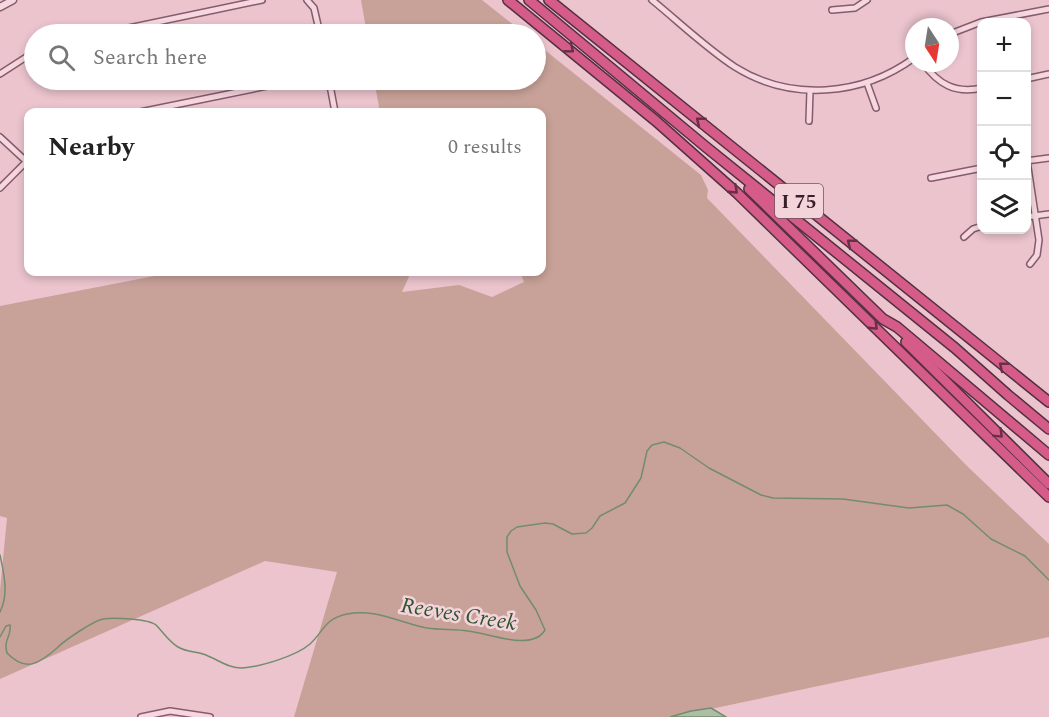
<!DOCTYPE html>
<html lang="en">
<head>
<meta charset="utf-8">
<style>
  :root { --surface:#fff; --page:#f2f2f2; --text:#222; --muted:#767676; --line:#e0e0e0 }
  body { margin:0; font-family:Spectral,serif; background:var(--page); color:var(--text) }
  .controls { position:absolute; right:18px; top:18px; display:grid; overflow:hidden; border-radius:12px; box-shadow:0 3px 9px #0003 }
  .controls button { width:54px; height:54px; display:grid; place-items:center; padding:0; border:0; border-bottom:2px solid var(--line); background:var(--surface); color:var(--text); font:30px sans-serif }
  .compass { position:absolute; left:905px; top:18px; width:54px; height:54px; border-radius:50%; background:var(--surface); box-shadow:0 3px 9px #0003; rotate:168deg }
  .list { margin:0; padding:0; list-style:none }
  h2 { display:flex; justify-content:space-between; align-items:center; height:78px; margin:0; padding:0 24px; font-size:26px }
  h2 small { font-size:20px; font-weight:400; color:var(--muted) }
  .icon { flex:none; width:33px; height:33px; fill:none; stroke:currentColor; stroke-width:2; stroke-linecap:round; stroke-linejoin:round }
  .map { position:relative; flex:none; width:1049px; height:717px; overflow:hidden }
  .search { position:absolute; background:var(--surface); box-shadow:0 3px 9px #0003; left:24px; top:24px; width:522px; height:66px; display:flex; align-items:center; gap:15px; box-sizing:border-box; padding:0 21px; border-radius:33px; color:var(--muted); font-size:22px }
  .panel { position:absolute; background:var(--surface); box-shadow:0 3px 9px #0003; left:24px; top:108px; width:522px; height:168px; border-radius:12px }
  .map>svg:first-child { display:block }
  .green { fill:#c8a299 }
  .water { fill:#acbfa6; stroke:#738c6d; stroke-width:1.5 }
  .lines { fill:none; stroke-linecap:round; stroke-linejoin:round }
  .stream { stroke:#738c6d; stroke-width:1.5 }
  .minor-casing { stroke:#855c6c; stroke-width:8 }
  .tertiary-casing { stroke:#855c6c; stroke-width:9 }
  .motorway-casing { stroke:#533040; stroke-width:12 }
  .minor { stroke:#f6d7df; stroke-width:5 }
  .tertiary { stroke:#f6d7df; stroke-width:6 }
  .motorway { stroke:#d55b89; stroke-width:9 }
  .oneway { stroke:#663146 }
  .labels { text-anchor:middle; stroke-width:5; stroke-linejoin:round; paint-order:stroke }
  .shield { fill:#f3d4db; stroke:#6f555e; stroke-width:1.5 }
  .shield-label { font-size:20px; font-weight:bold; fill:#361f29 }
  .water-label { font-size:22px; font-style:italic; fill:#2f542f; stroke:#f3d4db }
</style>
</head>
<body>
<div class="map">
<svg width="1049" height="717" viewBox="0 0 1049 717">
  <rect width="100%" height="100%" fill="#ebc4ce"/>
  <!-- green -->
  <g class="green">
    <path d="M 361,0 L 482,0 L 525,34 L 367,34 Z"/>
    <path d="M 536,43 L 701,175 L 708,190 L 707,198 L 967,466 L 1049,544 L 1049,637 L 673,717 L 294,717 L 337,572 L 265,561 L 0,679 L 0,590 L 7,518 L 0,516 L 0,306 L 175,272 L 411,272 L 402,292 L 459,285 L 492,297 L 524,282 L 520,272 L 542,272 L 542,112 L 380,112 L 374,80 L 536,80 Z"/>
  </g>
  <!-- water -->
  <path class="water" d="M 711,708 L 726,717 L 670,717 L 691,711 Z"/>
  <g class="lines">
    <!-- stream -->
    <g class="stream">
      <path d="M 0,555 C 4,574 9,594 0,612"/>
      <path d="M 0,637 L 6,626 L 10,625 C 12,636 3,639 7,653 C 26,673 40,663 57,648 C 65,640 93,621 103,619 C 113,617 149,619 156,625 C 163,632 169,642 178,647 C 188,653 198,651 208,656 C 220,661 229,668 242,668 C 260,667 296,656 310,644 C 325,630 324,619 347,614 C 376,608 400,623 427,628 C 441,630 454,629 468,631 C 488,633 532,652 545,630 L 536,610 L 520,586 L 507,552 L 507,537 L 511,531 L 517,527 L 545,523 L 553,524 L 572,534 L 586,533 L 592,528 L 600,516 L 625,503 L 641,478 L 647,451 L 652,445 L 664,442 L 680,448 L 709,468 L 761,495 L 773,498 L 843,499 L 909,508 L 947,505 L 963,514 L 991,539 L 1025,556 L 1049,580"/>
    </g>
    <defs>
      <g id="minor">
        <path d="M 307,0 L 314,8 L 320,34"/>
        <path d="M 652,0 C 679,22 706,48 735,67 C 791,102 862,96 914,58"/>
        <path d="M 832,10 L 855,8 L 867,0"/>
        <path d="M 100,34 L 262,0"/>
        <path d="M 950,34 L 981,22 L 1049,9"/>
        <path d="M 923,63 C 938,84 955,94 982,88"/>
        <path d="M 0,74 L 34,52"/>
        <path d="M 1026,79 L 1049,74"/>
        <path d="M 329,80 L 335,112"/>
        <path d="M 867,83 L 876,108"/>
        <path d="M 140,112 L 297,80"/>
        <path d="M 809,121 L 810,91"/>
        <path d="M 0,137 L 27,162"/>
        <path d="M 1026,161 L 1049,158"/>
        <path d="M 1027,161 L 1039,240 L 1037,255 L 1030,264"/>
        <path d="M 931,178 L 982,168"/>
        <path d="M 0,188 L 28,160"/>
        <path d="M 1026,217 L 1049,214"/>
        <path d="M 964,237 L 973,229 L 982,226"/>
        <path d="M 141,717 L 170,711 L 210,717"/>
      </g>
      <path id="tertiary" d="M 0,7 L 13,0"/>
      <g id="motorway">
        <path d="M 508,0 L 656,121 L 737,193 L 1049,497"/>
        <path d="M 529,0 L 706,147 L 955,348 L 1008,395 L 1049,429"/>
        <path d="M 549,0 L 1049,402"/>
        <path d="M 749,189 L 883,319 L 897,327 L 1049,455"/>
        <path d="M 906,342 L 1049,484"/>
      </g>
    </defs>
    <!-- minor casing -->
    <use href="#minor" class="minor-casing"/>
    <!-- tertiary casing -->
    <use href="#tertiary" class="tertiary-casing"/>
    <!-- motorway casing -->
    <use href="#motorway" class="motorway-casing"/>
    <!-- minor -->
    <use href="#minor" class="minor"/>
    <!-- tertiary -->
    <use href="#tertiary" class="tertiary"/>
    <!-- motorway -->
    <use href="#motorway" class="motorway"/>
  </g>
  <!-- one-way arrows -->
  <defs><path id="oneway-chevron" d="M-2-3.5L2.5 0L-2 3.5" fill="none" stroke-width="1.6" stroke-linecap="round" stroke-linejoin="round" transform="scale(1.5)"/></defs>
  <g class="oneway">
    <use href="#oneway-chevron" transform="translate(570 49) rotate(39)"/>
    <use href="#oneway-chevron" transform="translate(700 121) rotate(-141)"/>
    <use href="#oneway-chevron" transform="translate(734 190) rotate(43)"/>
    <use href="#oneway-chevron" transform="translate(851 243) rotate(-141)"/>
    <use href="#oneway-chevron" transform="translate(874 326) rotate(44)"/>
    <use href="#oneway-chevron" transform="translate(1003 366) rotate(-141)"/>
    <use href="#oneway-chevron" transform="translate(999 434) rotate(45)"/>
  </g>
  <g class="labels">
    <!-- shield labels -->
    <rect class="shield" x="775" y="184" width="48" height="34" rx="4.5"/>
    <g class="shield-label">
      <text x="799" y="208">I 75</text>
    </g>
    <!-- water labels -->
    <g class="water-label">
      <text transform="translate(459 613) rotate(9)" y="8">Reeves Creek</text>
    </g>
  </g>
</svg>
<div class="controls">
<button>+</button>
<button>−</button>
<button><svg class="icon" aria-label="locate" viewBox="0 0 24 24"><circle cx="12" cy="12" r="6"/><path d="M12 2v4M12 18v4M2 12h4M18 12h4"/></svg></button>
<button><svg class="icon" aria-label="layers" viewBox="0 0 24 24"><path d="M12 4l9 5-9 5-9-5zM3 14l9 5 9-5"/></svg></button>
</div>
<svg class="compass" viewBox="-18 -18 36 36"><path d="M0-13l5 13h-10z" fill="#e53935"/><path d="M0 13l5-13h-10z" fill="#767676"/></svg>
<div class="search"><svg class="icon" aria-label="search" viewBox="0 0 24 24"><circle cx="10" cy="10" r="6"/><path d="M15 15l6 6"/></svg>Search here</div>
<section class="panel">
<h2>Nearby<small>0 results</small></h2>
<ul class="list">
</ul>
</section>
</div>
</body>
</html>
